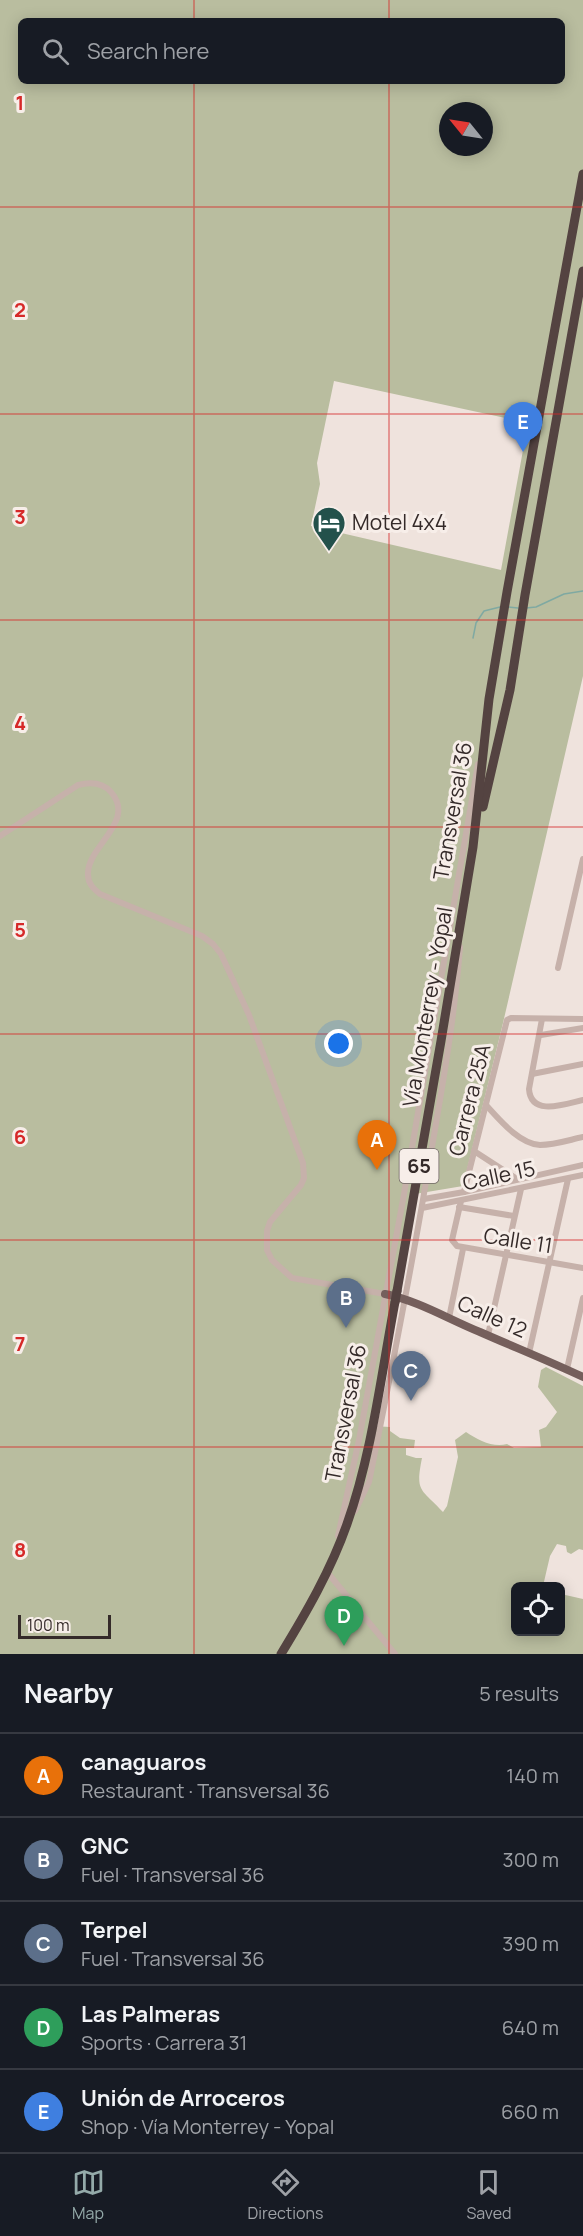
<!DOCTYPE html>
<html lang="en">
<head>
<meta charset="utf-8">
<style>
  :root { --surface:#171b24; --page:#242831; --text:#f1f3f6; --muted:#9ea1a6; --line:#363941; --accent:#94aaa9 }
  body { margin:0; font-family:Manrope,sans-serif; background:var(--page); color:var(--text) }
  .controls { position:absolute; right:18px; bottom:18px; display:grid; overflow:hidden; border-radius:9px; box-shadow:0 3px 15px #0003 }
  .controls button { width:54px; height:54px; display:grid; place-items:center; padding:0; border:0; border-bottom:2px solid var(--line); background:var(--surface); color:var(--text); font:30px sans-serif }
  .compass { position:absolute; left:439px; top:102px; width:54px; height:54px; border-radius:50%; background:var(--surface); box-shadow:0 3px 15px #0003; rotate:300deg }
  .scale { position:absolute; left:18px; bottom:15px; width:93px; box-sizing:border-box; padding-left:6px; border:3px solid #342a29; border-top:0; font-size:16px; line-height:21px; white-space:nowrap; color:#342a29; -webkit-text-stroke:4px #f7eee9; paint-order:stroke }
  .you { position:absolute; left:339px; top:1044px; width:21px; height:21px; margin:-15px; border:4px solid #fff; border-radius:50%; background:#1a73e8; box-shadow:0 0 0 9px #1a73e833 }
  .badge { display:grid; place-items:center; width:39px; height:39px; border-radius:50%; background:var(--accent); color:#fff; font-size:20px; font-weight:700 }
  .pin { position:absolute; translate:-50% -50px; filter:drop-shadow(0 2px 3px #0008) }
  .pin::after { content:''; position:absolute; top:32px; width:21px; height:18px; background:inherit; clip-path:polygon(0 0,100% 0,50% 100%) }
  .list { margin:0; padding:0; list-style:none }
  h2 { display:flex; justify-content:space-between; align-items:center; height:78px; margin:0; padding:0 24px; font-size:26px }
  h2 small { font-size:20px; font-weight:400; color:var(--muted) }
  .list li { display:grid; grid-template-columns:39px 1fr auto; gap:18px; align-items:center; box-sizing:border-box; height:84px; padding:0 24px; border-top:2px solid var(--line) }
  .list b { display:block; font-size:22px; white-space:nowrap }
  .list p { margin:0; font-size:20px; white-space:nowrap; color:var(--muted) }
  .list em { font-size:20px; font-style:normal; color:var(--muted) }
  .icon { flex:none; width:33px; height:33px; fill:none; stroke:currentColor; stroke-width:2; stroke-linecap:round; stroke-linejoin:round }
  .map { position:relative; flex:none; width:583px; height:1654px; overflow:hidden }
  .search { position:absolute; background:var(--surface); box-shadow:0 3px 15px #0003; left:18px; right:18px; top:18px; height:66px; display:flex; align-items:center; gap:15px; box-sizing:border-box; padding:0 21px; border-radius:9px; color:var(--muted); font-size:22px }
  .sheet { height:498px; background:var(--surface) }
  nav { display:flex; justify-content:space-around; align-items:center; box-sizing:border-box; height:84px; border-top:2px solid var(--line); background:var(--surface); font-size:16px; color:var(--muted) }
  nav a { display:grid; justify-items:center; gap:3px }
  nav .on { color:var(--accent) }
  .map>svg:first-child { display:block }
  .green { fill:#b9bd9f; fill-rule:evenodd }
  .lines { fill:none; stroke-linecap:round; stroke-linejoin:round }
  .stream { stroke:#7fa9a2; stroke-width:1.5 }
  .minor { stroke:#c6b1aa; stroke-width:6 }
  .major { stroke:#755f5c; stroke-width:8 }
  .highway { stroke:#544341; stroke-width:9 }
  .highway-bridge { stroke:#544341; stroke-width:9 }
  .grid { fill:none; stroke:#d62828; stroke-width:1.5; stroke-opacity:0.55 }
  .labels { text-anchor:middle; stroke-width:6; stroke-linejoin:round; paint-order:stroke }
  .shield { fill:#f7eee9; stroke:#6e6563; stroke-width:1.5 }
  .shield-label { font-size:20px; font-weight:bold; fill:#342a29 }
  .poi-label { font-size:21px; fill:#342a29; stroke:#f7eee9; text-anchor:start }
  .street-label { font-size:21px; fill:#342a29; stroke:#f7eee9 }
  .grid-label { font-size:20px; text-anchor:middle; font-weight:bold; fill:#d62828; stroke:#f7eee9; stroke-width:6; stroke-linejoin:round; paint-order:stroke }
</style>
</head>
<body>
<div class="map">
<svg width="583" height="1654" viewBox="0 0 583 1654">
  <rect width="100%" height="100%" fill="#efe3dd"/>
  <!-- green -->
  <path class="green" d="M 0,0 L 583,0 L 583,676 L 503,1023 L 463,1186 L 415,1194 L 373,1426 L 390,1427 L 390,1431 L 400,1438 L 415,1440 L 414,1448 L 406,1448 L 406,1455 L 416,1458 L 422,1458 C 415,1493 421,1488 443,1512 L 447,1506 L 458,1457 L 455,1440 L 466,1432 C 478,1440 493,1448 507,1444 L 514,1448 L 541,1447 L 539,1430 L 546,1427 L 557,1412 L 538,1387 L 541,1370 L 546,1367 L 583,1386 L 583,1550 L 579,1549 L 571,1554 L 567,1552 L 566,1546 L 557,1544 L 550,1556 L 543,1586 L 516,1586 L 516,1632 L 560,1632 L 561,1594 L 583,1599 L 583,1654 L 0,1654 ZM 21,21 L 562,21 L 562,81 L 21,81 ZM 448,111 L 484,111 L 484,147 L 448,147 ZM 334,381 L 528,423 L 501,570 L 311,526 L 320,484 L 317,463 Z"/>
  <g class="lines">
    <!-- stream -->
    <g class="stream">
      <path d="M 508,607 L 518,608"/>
      <path d="M 526,608 L 536,607 L 564,594 L 583,591"/>
      <path d="M 473,638 L 476,623 L 484,611 L 500,607"/>
    </g>
    <!-- minor -->
    <g class="minor">
      <path d="M 0,836 L 78,785 C 90,782 102,782 111,792 C 137,822 86,847 88,875 C 88,884 94,889 100,894 L 202,936 L 213,944 L 221,954 L 249,1015 L 303,1163 L 304,1178 L 301,1185 L 270,1222 L 267,1231 L 267,1250 L 272,1260 L 292,1278 L 385,1294"/>
      <path d="M 558,968 L 583,859"/>
      <path d="M 542,1019 L 529,1089 C 531,1117 565,1104 583,1100"/>
      <path d="M 541,1035 L 583,1028"/>
      <path d="M 532,1074 L 583,1064"/>
      <path d="M 486,1105 C 499,1119 519,1144 540,1145 C 554,1145 569,1140 583,1137"/>
      <path d="M 474,1151 L 517,1179"/>
      <path d="M 464,1192 L 507,1020 L 511,1018 L 583,1019"/>
      <path d="M 424,1199 L 464,1192 L 583,1165"/>
      <path d="M 461,1201 L 452,1240 L 457,1246 L 583,1268"/>
      <path d="M 459,1207 L 514,1216"/>
      <path d="M 422,1208 L 583,1175"/>
      <path d="M 449,1318 L 463,1249"/>
      <path d="M 488,1335 L 521,1189"/>
      <path d="M 529,1353 L 568,1179"/>
      <path d="M 567,1369 L 583,1298"/>
      <path d="M 355,1511 L 369,1482 C 392,1369 414,1255 433,1141 C 444,1077 455,1013 460,947"/>
      <path d="M 338,1536 L 359,1440 L 404,1194 L 478,764"/>
      <path d="M 327,1572 L 395,1654"/>
    </g>
    <!-- major -->
    <path class="major" d="M 385,1294 C 419,1301 448,1319 480,1332 C 514,1347 549,1361 583,1377"/>
    <!-- highway -->
    <g class="highway">
      <path d="M 483,807 L 510,690 L 525,595 L 583,271"/>
      <path d="M 397,1291 L 441,1041 L 473,847 L 489,699 L 507,592 L 583,174"/>
      <path d="M 281,1654 C 306,1613 331,1570 347,1524 C 372,1454 381,1375 395,1302"/>
    </g>
    <!-- highway-bridge -->
    <path class="highway-bridge" d="M 395,1302 L 397,1291"/>
  </g>
  <!-- grid -->
  <path class="grid" d="M 194,0 L 194,21M 389,0 L 389,21M 194,81 L 194,1654M 389,81 L 389,1654M 0,207 L 583,207M 0,414 L 583,414M 0,620 L 583,620M 0,827 L 583,827M 0,1034 L 583,1034M 0,1240 L 583,1240M 0,1447 L 583,1447"/>
  <!-- icons -->
  <defs>
    <symbol id="hotel-pin" viewBox="-11 -11 22 30"><path d="M0 17L-7.5 6A9.5 9.5 0 1 1 7.5 6Z" fill="#23514b" stroke="#f7eee9"/><path d="M-6-4.5h1.5V1H6V5H4.5V3h-9V5H-6ZM-4 0a1.8 1.8 0 1 1 3.6 0ZM.5 0V-2.5h3Q6-2.5 6 0Z" fill="#fff"/></symbol>
  </defs>
  <g fill-rule="evenodd">
    <use href="#hotel-pin" x="310" y="504" width="38" height="52"/>
  </g>
  <g class="labels">
    <!-- shield labels -->
    <rect class="shield" x="399.5" y="1149" width="39" height="34" rx="4.5"/>
    <g class="shield-label">
      <text x="419" y="1173">65</text>
    </g>
    <!-- poi labels -->
    <g class="poi-label">
      <text x="352" y="530">Motel 4x4</text>
    </g>
    <!-- street labels -->
    <g class="street-label">
      <text transform="translate(453 811) rotate(-80)" y="7">Transversal 36</text>
      <text transform="translate(428 1007) rotate(-80)" y="7">Vía Monterrey - Yopal</text>
      <text transform="translate(470 1100) rotate(-76)" y="7">Carrera 25A</text>
      <text transform="translate(499 1176) rotate(-12)" y="7">Calle 15</text>
      <text transform="translate(518 1241) rotate(9)" y="7">Calle 11</text>
      <text transform="translate(492 1317) rotate(24)" y="7">Calle 12</text>
      <text transform="translate(346 1413) rotate(-79)" y="7">Transversal 36</text>
    </g>
  </g>
  <g class="grid-label">
    <text x="20" y="110">1</text>
    <text x="20" y="317">2</text>
    <text x="20" y="524">3</text>
    <text x="20" y="730">4</text>
    <text x="20" y="937">5</text>
    <text x="20" y="1144">6</text>
    <text x="20" y="1351">7</text>
    <text x="20" y="1557">8</text>
  </g>
</svg>
<div class="controls">
<button><svg class="icon" aria-label="locate" viewBox="0 0 24 24"><circle cx="12" cy="12" r="6"/><path d="M12 2v4M12 18v4M2 12h4M18 12h4"/></svg></button>
</div>
<svg class="compass" viewBox="-18 -18 36 36"><path d="M0-13l5 13h-10z" fill="#e53935"/><path d="M0 13l5-13h-10z" fill="#9ea1a6"/></svg>
<div class="scale">100 m</div>
<div class="you"></div>
<div class="pin badge" style="left:377px;top:1170px;background:#e8710a">A</div>
<div class="pin badge" style="left:346px;top:1328px;background:#5c6f8a">B</div>
<div class="pin badge" style="left:411px;top:1401px;background:#5c6f8a">C</div>
<div class="pin badge" style="left:344px;top:1646px;background:#2e9e5b">D</div>
<div class="pin badge" style="left:523px;top:452px;background:#3f7fe0">E</div>
<div class="search"><svg class="icon" aria-label="search" viewBox="0 0 24 24"><circle cx="10" cy="10" r="6"/><path d="M15 15l6 6"/></svg>Search here</div>
</div>
<section class="sheet">
<h2>Nearby<small>5 results</small></h2>
<ul class="list">
<li><span class="badge" style="background:#e8710a">A</span><div><b>canaguaros</b><p>Restaurant · Transversal 36</p></div><em>140 m</em></li>
<li><span class="badge" style="background:#5c6f8a">B</span><div><b>GNC</b><p>Fuel · Transversal 36</p></div><em>300 m</em></li>
<li><span class="badge" style="background:#5c6f8a">C</span><div><b>Terpel</b><p>Fuel · Transversal 36</p></div><em>390 m</em></li>
<li><span class="badge" style="background:#2e9e5b">D</span><div><b>Las Palmeras</b><p>Sports · Carrera 31</p></div><em>640 m</em></li>
<li><span class="badge" style="background:#3f7fe0">E</span><div><b>Unión de Arroceros</b><p>Shop · Vía Monterrey - Yopal</p></div><em>660 m</em></li>
</ul>
</section>
<nav>
<a class="on"><svg class="icon" aria-label="map" viewBox="0 0 24 24"><path d="M3 6l6-2 6 2 6-2v14l-6 2-6-2-6 2zM9 4v14M15 6v14"/></svg>Map</a>
<a><svg class="icon" aria-label="directions" viewBox="0 0 24 24"><path d="M12 3l9 9-9 9-9-9zM9 14v-3h6M13 9l2 2-2 2"/></svg>Directions</a>
<a><svg class="icon" aria-label="saved" viewBox="0 0 24 24"><path d="M7 4h10v16l-5-4-5 4z"/></svg>Saved</a>
</nav>
</body>
</html>
